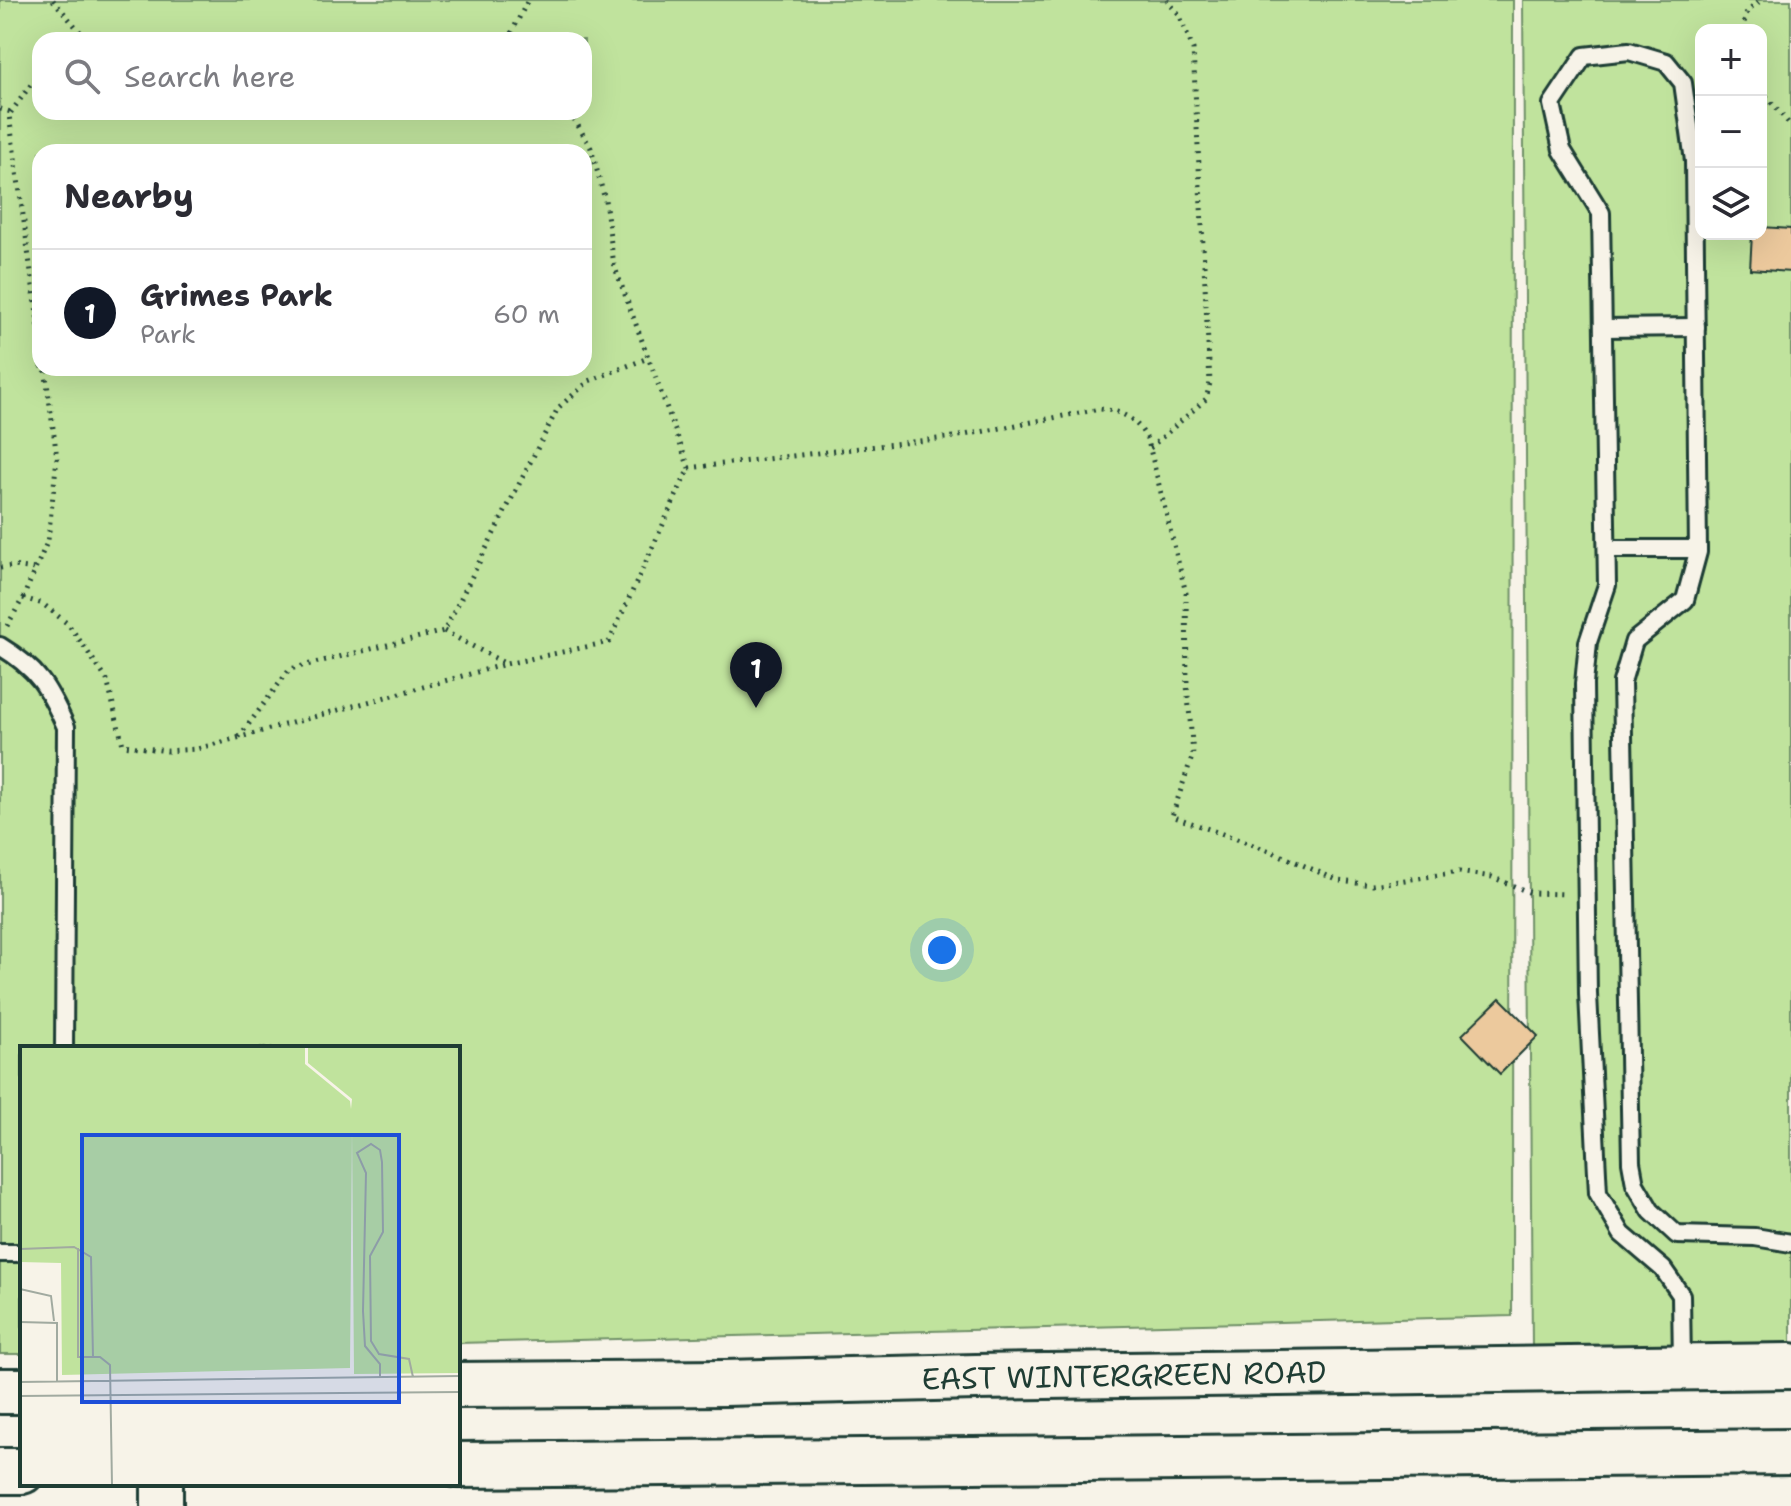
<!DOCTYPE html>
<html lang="en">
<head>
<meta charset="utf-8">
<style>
  :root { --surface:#fff; --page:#f7f7f7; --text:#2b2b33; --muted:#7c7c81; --line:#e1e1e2; --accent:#111827 }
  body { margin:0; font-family:"Shantell Sans",sans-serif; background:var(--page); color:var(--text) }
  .controls { position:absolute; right:24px; top:24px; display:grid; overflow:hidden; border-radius:16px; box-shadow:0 8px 32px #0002 }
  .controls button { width:72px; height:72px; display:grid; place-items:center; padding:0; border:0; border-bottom:2px solid var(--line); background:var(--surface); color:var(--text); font:40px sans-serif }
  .you { position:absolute; left:942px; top:950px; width:28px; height:28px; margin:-20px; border:6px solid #fff; border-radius:50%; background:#1a73e8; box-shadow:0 0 0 12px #1a73e833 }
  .badge { display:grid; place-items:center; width:52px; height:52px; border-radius:50%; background:var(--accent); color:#fff; font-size:26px; font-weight:700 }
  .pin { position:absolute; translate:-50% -66px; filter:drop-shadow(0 2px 4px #0008) }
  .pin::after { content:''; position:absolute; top:42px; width:28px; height:24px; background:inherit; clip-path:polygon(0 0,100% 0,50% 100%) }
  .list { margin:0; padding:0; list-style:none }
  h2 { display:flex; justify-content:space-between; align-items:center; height:104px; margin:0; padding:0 32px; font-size:34px }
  h2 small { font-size:26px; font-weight:400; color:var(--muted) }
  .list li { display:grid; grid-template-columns:52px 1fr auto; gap:24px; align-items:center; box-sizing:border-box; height:128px; padding:0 32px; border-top:2px solid var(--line) }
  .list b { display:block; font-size:30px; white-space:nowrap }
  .list p { margin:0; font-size:26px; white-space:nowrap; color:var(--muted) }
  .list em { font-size:26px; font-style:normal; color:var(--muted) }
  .icon { flex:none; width:44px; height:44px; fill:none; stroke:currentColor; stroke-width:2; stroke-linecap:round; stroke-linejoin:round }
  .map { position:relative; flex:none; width:1791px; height:1506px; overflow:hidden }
  .search { position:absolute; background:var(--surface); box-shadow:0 8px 32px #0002; left:32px; top:32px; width:560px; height:88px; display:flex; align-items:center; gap:20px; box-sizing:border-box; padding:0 28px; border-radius:24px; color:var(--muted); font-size:30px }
  .panel { position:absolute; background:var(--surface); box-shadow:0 8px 32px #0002; left:32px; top:144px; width:560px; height:232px; border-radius:24px }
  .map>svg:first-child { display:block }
  .green { fill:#c0e39d; stroke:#709068; stroke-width:2; fill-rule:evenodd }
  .building { fill:#ecc99d; stroke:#1f3d34; stroke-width:2 }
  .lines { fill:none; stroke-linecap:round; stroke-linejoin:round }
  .service-casing { stroke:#1f3d34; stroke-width:22 }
  .tertiary-casing { stroke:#1f3d34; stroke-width:46 }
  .secondary-casing { stroke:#1f3d34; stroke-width:50 }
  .path { stroke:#1f3d34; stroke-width:5; stroke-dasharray:2 6; stroke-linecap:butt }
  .service { stroke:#f7f3e8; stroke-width:16 }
  .tertiary { stroke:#f7f3e8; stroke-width:40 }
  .secondary { stroke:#f7f3e8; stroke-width:44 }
  .labels { text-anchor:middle; stroke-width:6; stroke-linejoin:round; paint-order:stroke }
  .street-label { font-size:30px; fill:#1f3d34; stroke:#f7f3e8 }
  .inset-road { fill:none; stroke:#a1aaa0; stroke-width:2 }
  .view { fill:#1d4ed8; fill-opacity:0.15; stroke:#1d4ed8; stroke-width:4 }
  .inset-edge { fill:none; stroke:#1f3d34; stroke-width:4 }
</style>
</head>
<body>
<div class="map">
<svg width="1791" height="1506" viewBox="0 0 1791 1506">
  <rect width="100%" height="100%" fill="#f7f3e8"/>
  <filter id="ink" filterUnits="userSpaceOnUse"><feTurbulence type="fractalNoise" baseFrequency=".0125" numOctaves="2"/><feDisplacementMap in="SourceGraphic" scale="16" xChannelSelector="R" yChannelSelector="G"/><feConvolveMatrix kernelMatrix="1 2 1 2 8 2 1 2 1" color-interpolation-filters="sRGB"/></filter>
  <g filter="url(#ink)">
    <!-- green -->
    <g class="green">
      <path d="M 0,0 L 1513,0 L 1512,1316 L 458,1343 L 458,1048 L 22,1048 L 22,1354 L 0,1354 ZM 40,40 L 584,40 L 584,112 L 40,112 ZM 40,152 L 584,152 L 584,368 L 40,368 Z"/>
      <path d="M 1523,0 L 1791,0 L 1791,1350 L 1532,1352 ZM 1701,30 L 1761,30 L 1761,234 L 1701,234 Z"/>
    </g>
    <!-- building -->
    <g class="building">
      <path d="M 1761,227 L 1791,229 L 1791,272 L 1750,269 L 1752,234 L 1761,234 Z"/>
      <path d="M 1500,998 L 1538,1036 L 1500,1074 L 1462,1035 Z"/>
    </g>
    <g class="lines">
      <defs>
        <g id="service">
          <path d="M 1603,328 L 1696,327"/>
          <path d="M 1607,549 L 1698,549"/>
          <path d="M 0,646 C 38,669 48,687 66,727 L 64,1048"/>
          <path d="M 0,1253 L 22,1253"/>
          <path d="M 1682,1365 L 1681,1295 L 1663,1269 L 1622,1234 L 1598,1193 L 1588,994 L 1584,684 L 1588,642 L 1607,585 L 1601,213 L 1562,150 L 1552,104 L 1584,56 L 1629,51 L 1666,62 L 1683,83 L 1694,161 L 1698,552 L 1685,600 L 1634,641 L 1622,682 L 1631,1162 L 1635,1184 L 1651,1211 L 1677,1235 L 1755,1237 L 1791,1243"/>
        </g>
        <path id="tertiary" d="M 162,1484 L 162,1506"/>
        <g id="secondary">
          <path d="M 458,1385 L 725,1383 L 976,1377 L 1791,1366"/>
          <path d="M 0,1391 L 22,1391"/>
          <path d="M 458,1465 L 1791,1452"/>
          <path d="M 0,1471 L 22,1471"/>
        </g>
      </defs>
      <!-- service casing -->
      <use href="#service" class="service-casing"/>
      <!-- tertiary casing -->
      <use href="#tertiary" class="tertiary-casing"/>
      <!-- secondary casing -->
      <use href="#secondary" class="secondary-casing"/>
      <!-- path -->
      <g class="path">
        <path d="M 53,0 L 87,40"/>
        <path d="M 1742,30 L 1747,12 L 1761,0"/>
        <path d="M 123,40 L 481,38 L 485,40"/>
        <path d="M 508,40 L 528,0"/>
        <path d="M 40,72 L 9,115 L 40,336"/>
        <path d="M 1761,90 L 1791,126"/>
        <path d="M 0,109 L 11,112"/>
        <path d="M 570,112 L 591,148 L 605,200 L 614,265 L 689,468"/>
        <path d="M 1150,448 L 1206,399 L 1210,383 L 1193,49 L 1179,14 L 1167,0"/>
        <path d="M 0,568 L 13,566 L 36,569"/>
        <path d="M 23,598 L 43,604 L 68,624 L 83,645 L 107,680 L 123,745 L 167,751 L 197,749 L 506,664 L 609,642 L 689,468 L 954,437 L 1100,409 C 1123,411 1137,419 1148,441 L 1186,593 L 1187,685 L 1193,754 L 1172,816 L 1273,852 L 1339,881 L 1372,885 L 1459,872 L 1492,877 L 1531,893 L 1566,894"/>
        <path d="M 7,626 L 23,598 L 48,540 L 57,458 L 45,368"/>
        <path d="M 444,631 L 506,664"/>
        <path d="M 239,737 L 290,669 L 444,631 L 558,408 L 589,381 L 648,358"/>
      </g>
      <!-- service -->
      <use href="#service" class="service"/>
      <!-- tertiary -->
      <use href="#tertiary" class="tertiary"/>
      <!-- secondary -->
      <use href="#secondary" class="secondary"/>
    </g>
  </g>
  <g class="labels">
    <!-- street labels -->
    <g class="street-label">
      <text transform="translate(1124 1376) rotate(-1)" y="10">EAST WINTERGREEN ROAD</text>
    </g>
  </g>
  <!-- overview -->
  <g transform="translate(20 1046)">
    <rect width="440" height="440" fill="#f7f3e8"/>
    <path d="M 0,1 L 285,1 L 285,18 L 330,55 L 331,63 L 332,53 L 288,17 L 288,1 L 440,1 L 440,327 L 334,328 L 332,85 L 330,322 L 42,329 L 41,217 L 0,216 Z" fill="#c0e39d"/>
    <path class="inset-road" d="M 68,1 L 172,1M 58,202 L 58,311 L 80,311 L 90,319 L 92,439M 0,203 L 54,201 L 71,211 L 73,311M 0,243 L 31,250 L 34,275M 0,276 L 37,277 L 37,336M 360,331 L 360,318 L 345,300 L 343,265 L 346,127 L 337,107 L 351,98 L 360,104 L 362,116 L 363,186 L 350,210 L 351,295 L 359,308 L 389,313 L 393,331M 0,336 L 440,330M 0,350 L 440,346"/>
    <path class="view" d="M 62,89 L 379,89 L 379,356 L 62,356 Z"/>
    <rect width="440" height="440" class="inset-edge"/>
  </g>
</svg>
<div class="controls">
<button>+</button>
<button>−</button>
<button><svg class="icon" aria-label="layers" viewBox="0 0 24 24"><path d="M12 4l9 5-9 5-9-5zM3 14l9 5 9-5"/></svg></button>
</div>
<div class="you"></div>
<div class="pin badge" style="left:756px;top:708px">1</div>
<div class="search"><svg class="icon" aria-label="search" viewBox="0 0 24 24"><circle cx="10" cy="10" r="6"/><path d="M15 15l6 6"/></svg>Search here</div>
<section class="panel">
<h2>Nearby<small></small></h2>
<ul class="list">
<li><span class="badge">1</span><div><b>Grimes Park</b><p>Park</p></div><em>60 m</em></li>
</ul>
</section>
</div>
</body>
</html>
